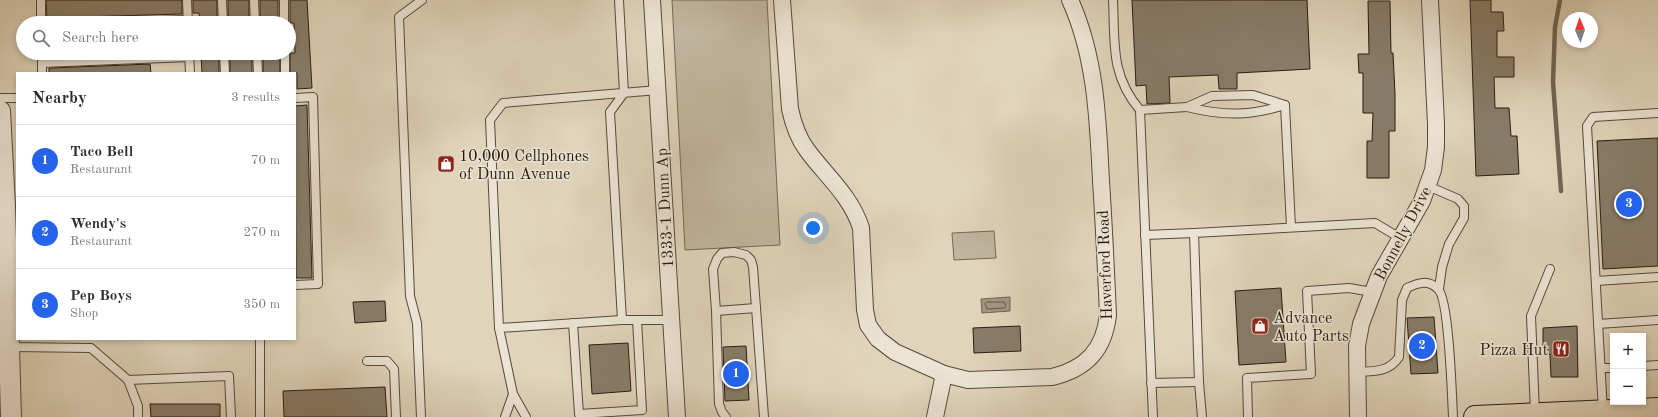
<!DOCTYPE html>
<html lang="en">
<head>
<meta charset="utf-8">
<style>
  :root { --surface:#fff; --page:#f7f7f7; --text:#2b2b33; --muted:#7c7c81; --line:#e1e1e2; --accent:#2563eb }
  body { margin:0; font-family:"Old Standard TT",serif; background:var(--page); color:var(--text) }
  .controls { position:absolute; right:12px; bottom:12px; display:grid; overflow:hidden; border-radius:0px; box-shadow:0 2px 6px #0003 }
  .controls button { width:36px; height:36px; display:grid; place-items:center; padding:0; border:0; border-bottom:1px solid var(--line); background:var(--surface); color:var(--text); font:20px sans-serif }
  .compass { position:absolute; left:1562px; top:12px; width:36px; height:36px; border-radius:50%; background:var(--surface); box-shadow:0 2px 6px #0003; rotate:358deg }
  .you { position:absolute; left:813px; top:228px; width:14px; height:14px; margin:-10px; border:3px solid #fff; border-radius:50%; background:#1a73e8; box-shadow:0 0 0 6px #1a73e833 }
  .badge { display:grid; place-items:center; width:26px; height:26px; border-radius:50%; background:var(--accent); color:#fff; font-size:13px; font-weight:700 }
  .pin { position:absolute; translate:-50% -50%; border:2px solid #fff; box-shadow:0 1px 4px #0006 }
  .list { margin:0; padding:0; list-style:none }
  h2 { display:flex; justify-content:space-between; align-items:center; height:52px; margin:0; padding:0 16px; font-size:17px }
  h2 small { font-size:13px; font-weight:400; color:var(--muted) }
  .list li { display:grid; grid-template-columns:26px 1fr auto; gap:12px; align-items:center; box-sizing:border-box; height:72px; padding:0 16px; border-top:1px solid var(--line) }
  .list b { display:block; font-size:15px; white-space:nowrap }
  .list p { margin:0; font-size:13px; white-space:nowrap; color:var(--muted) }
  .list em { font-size:13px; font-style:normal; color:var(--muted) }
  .icon { flex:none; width:22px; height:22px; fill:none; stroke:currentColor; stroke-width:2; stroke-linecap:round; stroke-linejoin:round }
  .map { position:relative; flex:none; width:1658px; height:417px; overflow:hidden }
  .search { position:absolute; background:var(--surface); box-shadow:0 2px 6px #0003; left:16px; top:16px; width:280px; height:44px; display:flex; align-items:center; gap:10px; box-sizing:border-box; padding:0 14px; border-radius:22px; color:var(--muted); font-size:15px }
  .panel { position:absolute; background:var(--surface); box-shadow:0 2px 6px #0003; left:16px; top:72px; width:280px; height:268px; border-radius:0px }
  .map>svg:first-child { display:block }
  .green { fill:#c1b59e; stroke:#746857 }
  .water { fill:#a19581; stroke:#716554 }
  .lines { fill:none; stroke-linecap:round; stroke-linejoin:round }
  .shore { stroke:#645848; stroke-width:1 }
  .stream { stroke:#716554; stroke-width:4.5 }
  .building { fill:#887c69; stroke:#281c10 }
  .service-casing { stroke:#564a3b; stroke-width:10 }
  .minor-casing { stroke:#564a3b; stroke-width:18 }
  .tertiary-casing { stroke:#564a3b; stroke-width:22 }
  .primary-casing { stroke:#281c10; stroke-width:24 }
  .service { stroke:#ebe3d3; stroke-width:8 }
  .minor { stroke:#ebe3d3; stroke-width:16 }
  .tertiary { stroke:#ebe3d3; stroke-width:20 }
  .primary { stroke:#e0d4bb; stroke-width:22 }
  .labels { text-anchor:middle; stroke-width:3; stroke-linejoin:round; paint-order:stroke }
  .poi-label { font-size:16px; fill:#281c10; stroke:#ebe3d3; text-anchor:start }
  .street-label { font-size:16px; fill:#281c10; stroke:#ebe3d3 }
</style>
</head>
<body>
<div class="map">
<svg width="1658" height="417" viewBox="0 0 1658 417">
  <rect width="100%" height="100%" fill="#e0d4bb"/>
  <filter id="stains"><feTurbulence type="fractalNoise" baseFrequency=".005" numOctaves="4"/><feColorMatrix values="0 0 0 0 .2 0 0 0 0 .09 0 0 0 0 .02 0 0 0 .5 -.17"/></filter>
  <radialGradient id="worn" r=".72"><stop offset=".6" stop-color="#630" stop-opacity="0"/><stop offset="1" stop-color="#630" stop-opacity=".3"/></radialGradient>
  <!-- green -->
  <g class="green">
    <path d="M 672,0 L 767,0 L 780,245 L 685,250 Z"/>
    <path d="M 994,231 L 996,258 L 954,260 L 952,233 Z"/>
  </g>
  <!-- water -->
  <path class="water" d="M 1010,297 L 1010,311 L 982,313 L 981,299 Z"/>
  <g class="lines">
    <!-- shore -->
    <path class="shore" d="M 987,302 L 1004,302 L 1006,306 L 1004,308 L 987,309 L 985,304 Z"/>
    <!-- stream -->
    <path class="stream" d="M 1560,0 L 1555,27 L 1553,82 L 1561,191"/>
  </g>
  <!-- building -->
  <g class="building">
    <path d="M 46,0 L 182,0 L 182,14 L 47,18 Z"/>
    <path d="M 193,0 L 217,0 L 217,23 L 200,23 L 199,13 L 193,13 Z"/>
    <rect x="228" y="0" width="21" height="23"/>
    <rect x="260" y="0" width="18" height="23"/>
    <path d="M 290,0 L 307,0 L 312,88 L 297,89 L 297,73 L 290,73 L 290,53 L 295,53 L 294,23 L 290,23 Z"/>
    <path d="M 1132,0 L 1307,0 L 1310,69 L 1237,73 L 1237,89 L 1219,89 L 1218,75 L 1169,77 L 1170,103 L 1147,104 L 1146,85 L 1136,86 Z"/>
    <path d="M 1470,0 L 1491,0 L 1491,12 L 1503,12 L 1504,31 L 1497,31 L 1497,57 L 1514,57 L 1514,77 L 1494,77 L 1495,108 L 1509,108 L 1511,136 L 1517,136 L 1519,174 L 1476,176 Z"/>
    <path d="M 1368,1 L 1390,1 L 1391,53 L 1393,53 L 1395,94 L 1395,131 L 1389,131 L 1389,178 L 1367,178 L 1367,141 L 1372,141 L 1373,113 L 1363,113 L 1363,73 L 1359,73 L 1358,54 L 1369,54 Z"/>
    <path d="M 48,53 L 150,53 L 48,57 Z"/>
    <path d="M 201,53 L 219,53 L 219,73 L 202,73 Z"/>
    <rect x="230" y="53" width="22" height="20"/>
    <rect x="263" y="53" width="17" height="20"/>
    <path d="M 150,64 L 151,73 L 49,73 L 49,68 Z"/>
    <path d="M 307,105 L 312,278 L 296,278 L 295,106 Z"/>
    <path d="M 1658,138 L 1658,266 L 1603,269 L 1597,141 Z"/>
    <path d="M 1281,288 L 1286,362 L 1239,365 L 1235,291 Z"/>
    <path d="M 385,301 L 386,321 L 355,323 L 353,302 Z"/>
    <path d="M 1434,317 L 1438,373 L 1411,374 L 1407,318 Z"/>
    <path d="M 1020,326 L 1021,351 L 974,353 L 973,328 Z"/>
    <path d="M 1577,326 L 1578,377 L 1551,377 L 1550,354 L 1547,354 L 1546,350 L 1543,348 L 1543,328 Z"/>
    <path d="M 628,343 L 631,391 L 592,394 L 589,345 Z"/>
    <path d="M 746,346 L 749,400 L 725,401 L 723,347 Z"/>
    <path d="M 385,387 L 387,417 L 284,417 L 283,391 Z"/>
    <path d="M 150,404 L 220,404 L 220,417 L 151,417 Z"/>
  </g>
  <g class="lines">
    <defs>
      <g id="service">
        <path d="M 41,0 L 41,23"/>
        <path d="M 187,0 L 188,23"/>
        <path d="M 222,0 L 223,23"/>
        <path d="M 254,0 L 255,23"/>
        <path d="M 284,0 L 284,23"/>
        <path d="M 619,0 L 624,93 L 610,112 L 622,320"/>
        <path d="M 1113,0 C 1115,42 1110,75 1140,110 L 1153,417"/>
        <path d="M 104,23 L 188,20"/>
        <path d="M 42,53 L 42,73"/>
        <path d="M 189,53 L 190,73"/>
        <path d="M 224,53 L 225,73"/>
        <path d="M 257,53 L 258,73"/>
        <path d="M 285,53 L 285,73"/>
        <path d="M 42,63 L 189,57"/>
        <path d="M 0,98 L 17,98"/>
        <path d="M 295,98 L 313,97 L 318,284 L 295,285"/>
        <path d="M 1187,107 C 1223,116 1249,116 1285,105"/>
        <path d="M 1140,110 L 1187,107 L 1212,96 L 1253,95 L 1285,105 L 1291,227"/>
        <path d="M 1428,186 L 1458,199 L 1464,206 L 1464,218 L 1449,244 L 1442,267 L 1439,289"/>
        <path d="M 1145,235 L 1194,233"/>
        <path d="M 1596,281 L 1658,277"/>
        <path d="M 716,311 L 756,308"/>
        <path d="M 573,323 L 579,414 L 642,410 L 637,320"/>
        <path d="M 1598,324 L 1658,320"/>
        <path d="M 499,328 L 622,320 L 670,320"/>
        <path d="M 260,339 L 260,417"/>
        <path d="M 10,347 L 91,348 L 128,380 L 138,406 L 138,417"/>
        <path d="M 367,361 L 387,361 L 394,369 L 396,417"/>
        <path d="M 1643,366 L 1658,365"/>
        <path d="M 1601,368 L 1613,368"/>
        <path d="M 1358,372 C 1375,371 1389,372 1399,357 L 1402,300 L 1407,288 C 1418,283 1428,279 1438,289 C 1449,299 1452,397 1453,417"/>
        <path d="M 128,380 L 229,376 L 231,417"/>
        <path d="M 1199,382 L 1202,417"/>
        <path d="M 1151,383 L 1199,382 L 1194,233 L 1375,223 L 1400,238"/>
        <path d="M 1603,411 L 1587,126 L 1593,117 L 1658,113"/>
        <path d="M 1535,413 L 1531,316 L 1550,269"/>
        <path d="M 421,417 L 417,323 L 410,296 L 399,17 L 422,0"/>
        <path d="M 505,417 L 513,394"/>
        <path d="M 526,417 L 513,394 L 499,328 L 490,120 L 503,103 L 658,90"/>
        <path d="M 726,417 L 722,412 L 719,404 L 716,311 L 713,269 L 717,259 L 722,253 L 734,252 L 746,255 L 751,260 L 753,267 L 764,417"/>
        <path d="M 1248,417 L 1247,378 L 1311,374 L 1307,291 L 1349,288 L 1372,292"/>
      </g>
      <g id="minor">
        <path d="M 652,0 L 677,417"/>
        <path d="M 782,0 L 790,109 C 793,123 798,138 807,150 C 826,176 851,196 861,228 L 865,310 L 868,325 L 878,339 L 895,352 L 944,374 L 968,380 L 1052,377 C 1086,369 1104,350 1108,315 C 1106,270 1104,226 1101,181 C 1098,120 1096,57 1070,0"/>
        <path d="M 935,417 L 944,374"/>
        <path d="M 1358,417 L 1357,346 L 1361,324 L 1379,276 L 1422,201 L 1433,170 L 1436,147 L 1436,124 L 1430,0"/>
      </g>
      <path id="tertiary" d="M 0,111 L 5,205 L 11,417"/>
      <path id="primary" d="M 1475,417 L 1658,409"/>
    </defs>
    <!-- service casing -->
    <use href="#service" class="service-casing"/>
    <!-- minor casing -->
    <use href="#minor" class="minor-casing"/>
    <!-- tertiary casing -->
    <use href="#tertiary" class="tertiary-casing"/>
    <!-- primary casing -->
    <use href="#primary" class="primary-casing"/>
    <!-- service -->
    <use href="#service" class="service"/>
    <!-- minor -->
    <use href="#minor" class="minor"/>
    <!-- tertiary -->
    <use href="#tertiary" class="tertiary"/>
    <!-- primary -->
    <use href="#primary" class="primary"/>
  </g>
  <!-- icons -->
  <defs>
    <symbol id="shop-square" viewBox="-11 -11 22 22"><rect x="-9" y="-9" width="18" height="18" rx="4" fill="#8f2418" stroke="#ebe3d3"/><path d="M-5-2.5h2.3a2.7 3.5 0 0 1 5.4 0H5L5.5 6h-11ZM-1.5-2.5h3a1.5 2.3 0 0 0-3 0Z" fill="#fff"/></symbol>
    <symbol id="restaurant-square" viewBox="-11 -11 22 22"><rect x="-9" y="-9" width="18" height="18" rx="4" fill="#8f2418" stroke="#ebe3d3"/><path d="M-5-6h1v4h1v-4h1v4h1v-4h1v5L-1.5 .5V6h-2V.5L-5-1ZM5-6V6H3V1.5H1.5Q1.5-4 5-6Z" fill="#fff"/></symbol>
  </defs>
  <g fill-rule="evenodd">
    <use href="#shop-square" x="436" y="154" width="20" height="20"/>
    <use href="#shop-square" x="1250" y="316" width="20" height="20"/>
    <use href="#restaurant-square" x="1551" y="339" width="20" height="20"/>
  </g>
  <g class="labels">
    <!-- poi labels -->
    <g class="poi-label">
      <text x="459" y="161">10,000 Cellphones<tspan x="459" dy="18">of Dunn Avenue</tspan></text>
      <text x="1273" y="323">Advance<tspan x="1273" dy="18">Auto Parts</tspan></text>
      <text x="1548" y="355" text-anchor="end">Pizza Hut</text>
    </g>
    <!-- street labels -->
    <g class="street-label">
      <text transform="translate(664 208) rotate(-93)" y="6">1333-1 Dunn Ap</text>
      <text transform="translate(1402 233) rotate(-62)" y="6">Bonnelly Drive</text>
      <text transform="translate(1104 265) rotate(-92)" y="6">Haverford Road</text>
    </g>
  </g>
  <rect width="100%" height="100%" filter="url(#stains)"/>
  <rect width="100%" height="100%" fill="url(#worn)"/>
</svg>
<div class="controls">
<button>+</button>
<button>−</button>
</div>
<svg class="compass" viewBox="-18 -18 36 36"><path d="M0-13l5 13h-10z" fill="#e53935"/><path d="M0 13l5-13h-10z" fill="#7c7c81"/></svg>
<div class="you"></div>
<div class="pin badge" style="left:736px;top:374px">1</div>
<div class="pin badge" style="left:1422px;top:346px">2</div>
<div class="pin badge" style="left:1629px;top:204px">3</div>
<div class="search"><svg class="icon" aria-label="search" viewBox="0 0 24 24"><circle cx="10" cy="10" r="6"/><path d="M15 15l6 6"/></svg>Search here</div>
<section class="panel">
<h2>Nearby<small>3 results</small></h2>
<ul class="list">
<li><span class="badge">1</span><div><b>Taco Bell</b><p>Restaurant</p></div><em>70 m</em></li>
<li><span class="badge">2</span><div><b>Wendy's</b><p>Restaurant</p></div><em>270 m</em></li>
<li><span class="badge">3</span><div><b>Pep Boys</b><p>Shop</p></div><em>350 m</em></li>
</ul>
</section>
</div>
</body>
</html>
